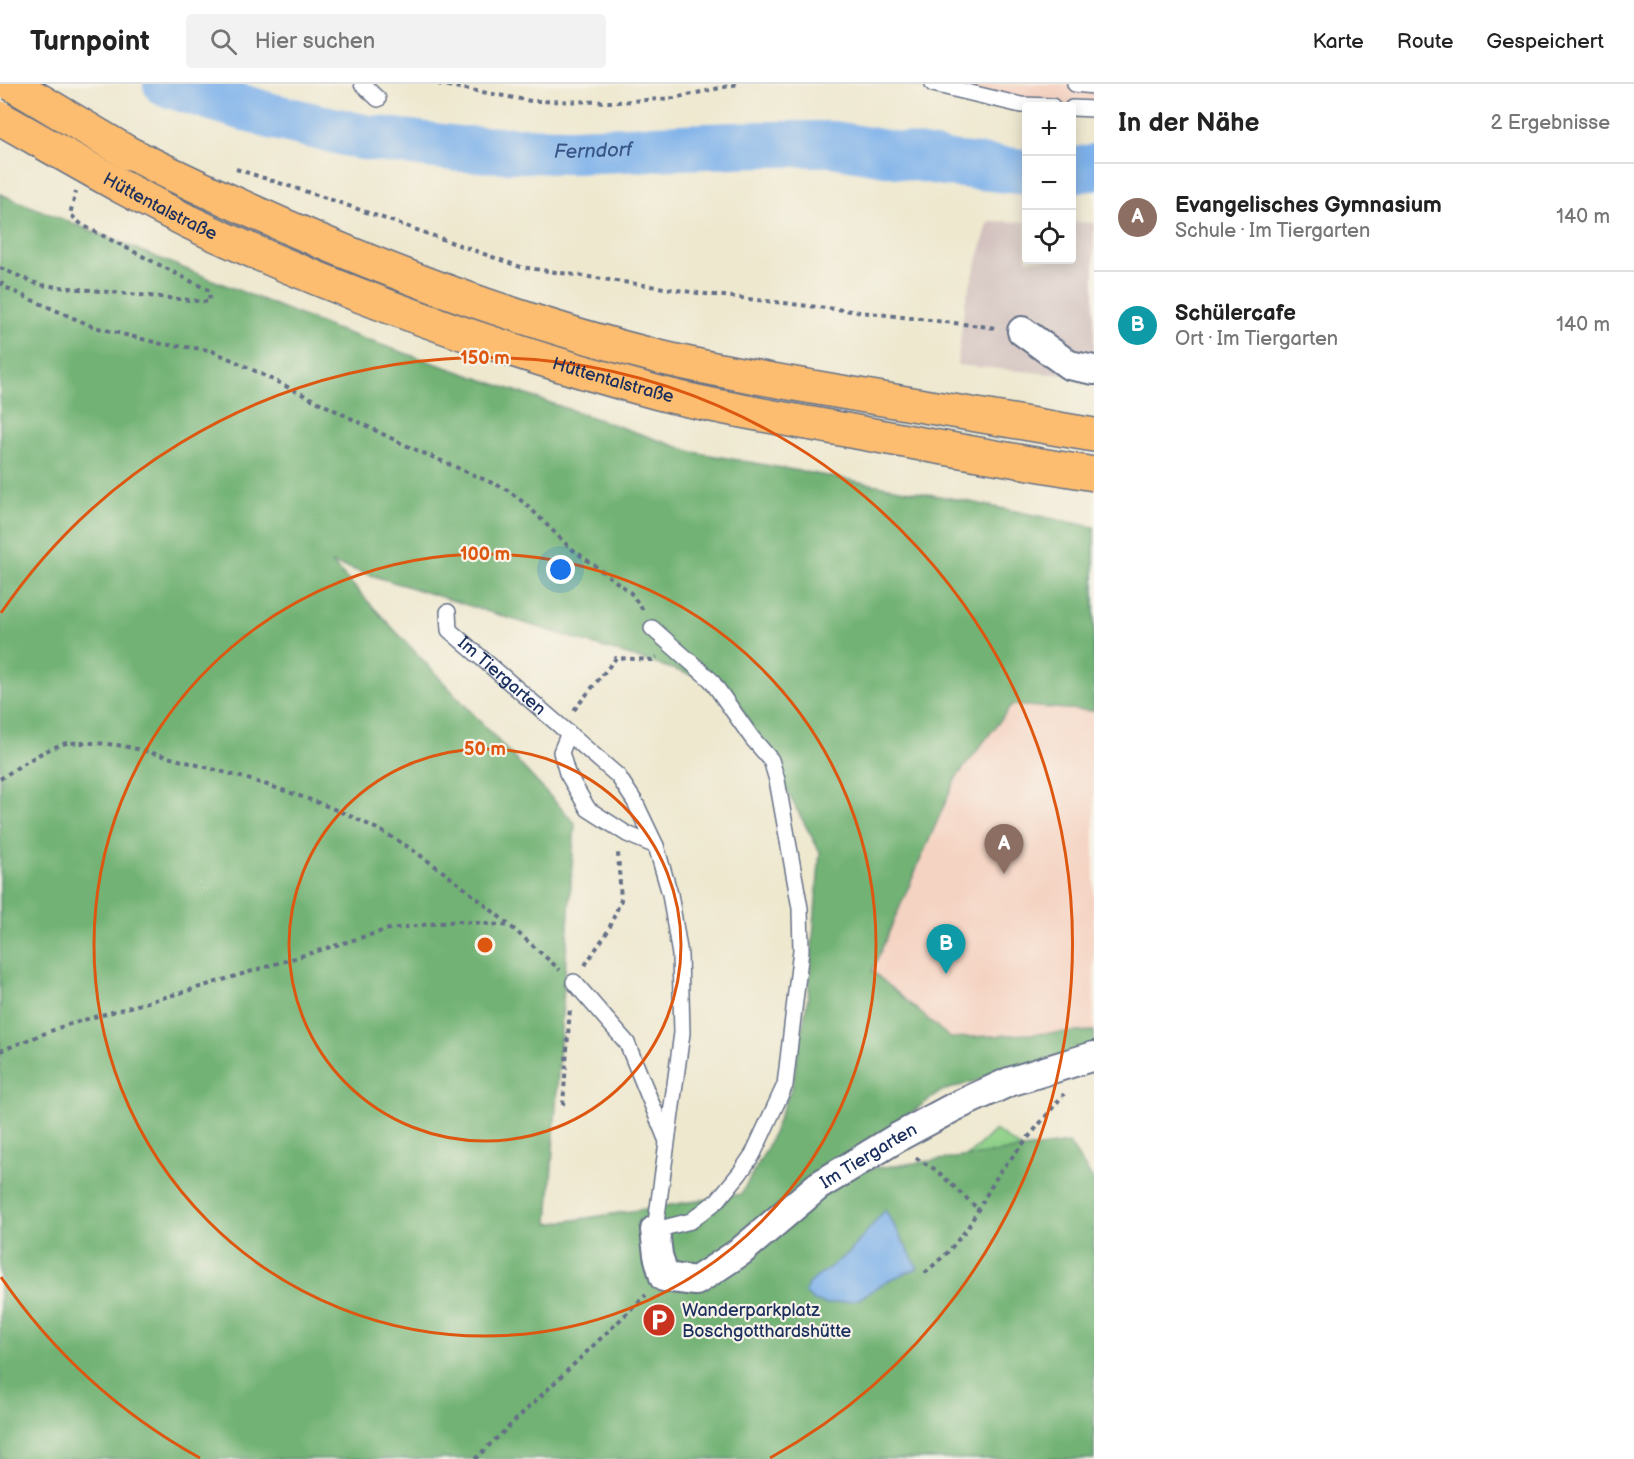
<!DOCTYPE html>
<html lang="de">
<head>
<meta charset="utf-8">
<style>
  :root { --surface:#fff; --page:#f2f2f2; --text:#222; --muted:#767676; --line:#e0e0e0; --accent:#ea580c }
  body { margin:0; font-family:"Balsamiq Sans",sans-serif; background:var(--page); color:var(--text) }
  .controls { position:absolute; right:18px; top:18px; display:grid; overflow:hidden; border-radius:6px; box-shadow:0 3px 15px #0003 }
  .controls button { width:54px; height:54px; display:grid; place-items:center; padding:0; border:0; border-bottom:2px solid var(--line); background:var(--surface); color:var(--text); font:30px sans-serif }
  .you { position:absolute; left:561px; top:486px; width:21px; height:21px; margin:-15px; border:4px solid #fff; border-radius:50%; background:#1a73e8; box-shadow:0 0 0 9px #1a73e833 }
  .badge { display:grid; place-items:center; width:39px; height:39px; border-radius:50%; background:var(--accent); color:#fff; font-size:20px; font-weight:700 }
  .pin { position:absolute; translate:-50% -50px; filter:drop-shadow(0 2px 3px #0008) }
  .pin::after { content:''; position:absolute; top:32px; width:21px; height:18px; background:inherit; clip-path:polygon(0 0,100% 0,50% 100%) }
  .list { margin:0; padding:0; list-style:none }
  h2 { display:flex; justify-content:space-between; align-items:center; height:78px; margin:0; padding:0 24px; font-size:26px }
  h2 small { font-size:20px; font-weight:400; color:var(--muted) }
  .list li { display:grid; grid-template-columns:39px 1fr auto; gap:18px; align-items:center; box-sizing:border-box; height:108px; padding:0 24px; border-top:2px solid var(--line) }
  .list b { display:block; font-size:22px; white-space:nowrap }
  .list p { margin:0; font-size:20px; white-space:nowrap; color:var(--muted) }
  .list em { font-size:20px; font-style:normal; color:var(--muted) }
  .icon { flex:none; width:33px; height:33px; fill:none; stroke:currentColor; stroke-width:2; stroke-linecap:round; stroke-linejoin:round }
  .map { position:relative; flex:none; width:1094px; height:1375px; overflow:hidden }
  header { display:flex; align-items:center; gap:36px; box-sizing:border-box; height:84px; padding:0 30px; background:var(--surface); border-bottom:2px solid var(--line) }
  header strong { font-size:28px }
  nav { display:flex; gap:33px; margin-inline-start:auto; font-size:21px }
  .search { width:420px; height:54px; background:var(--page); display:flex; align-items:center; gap:15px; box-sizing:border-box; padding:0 21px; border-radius:6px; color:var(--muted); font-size:22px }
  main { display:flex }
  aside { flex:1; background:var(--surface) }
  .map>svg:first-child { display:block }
  .built { fill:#f5d3c2 }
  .industrial { fill:#d1c0bd }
  .green { fill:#8ed088; stroke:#548073; stroke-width:1.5 }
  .forest { fill:#72b274; stroke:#467069; stroke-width:1.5; fill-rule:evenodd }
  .water { fill:#7db1ea; stroke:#4c70a4; stroke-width:1.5 }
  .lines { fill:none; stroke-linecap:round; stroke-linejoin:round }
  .river { stroke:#7db1ea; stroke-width:46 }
  .lane-casing { stroke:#657086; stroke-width:18 }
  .street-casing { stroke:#657086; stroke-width:32 }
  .highway-casing { stroke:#657086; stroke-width:36 }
  .path { stroke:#657086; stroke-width:4; stroke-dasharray:4.5 4.5; stroke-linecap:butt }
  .lane { stroke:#fff; stroke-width:15 }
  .street { stroke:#fff; stroke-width:28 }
  .highway { stroke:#fcbd6f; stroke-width:33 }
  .highway-bridge-casing { stroke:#657086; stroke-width:36; stroke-linecap:butt }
  .highway-bridge { stroke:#fcbd6f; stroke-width:33 }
  .ring { fill:none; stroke:#de5710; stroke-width:3 }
  .labels { text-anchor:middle; stroke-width:4.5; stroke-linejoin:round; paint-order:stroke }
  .street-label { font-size:18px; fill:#1b2f5e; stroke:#f7f3e8 }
  .poi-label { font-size:18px; fill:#1b2f5e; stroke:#f7f3e8; text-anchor:start }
  .water-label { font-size:20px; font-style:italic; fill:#385688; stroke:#f7f3e8 }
  .centre { fill:#de5710; stroke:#f7f3e8; stroke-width:3 }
  .ring-label { font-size:18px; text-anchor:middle; font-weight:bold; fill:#de5710; stroke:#f7f3e8; stroke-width:4.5; stroke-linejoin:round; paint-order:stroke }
</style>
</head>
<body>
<header>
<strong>Turnpoint</strong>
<div class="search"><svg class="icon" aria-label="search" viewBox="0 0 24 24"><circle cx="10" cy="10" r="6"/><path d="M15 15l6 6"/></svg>Hier suchen</div>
<nav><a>Karte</a><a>Route</a><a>Gespeichert</a></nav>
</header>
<main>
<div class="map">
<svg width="1094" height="1375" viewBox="0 0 1094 1375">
  <rect width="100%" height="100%" fill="#f7f3e8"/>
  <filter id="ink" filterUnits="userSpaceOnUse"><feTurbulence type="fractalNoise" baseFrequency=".0167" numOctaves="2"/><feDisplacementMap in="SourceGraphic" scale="12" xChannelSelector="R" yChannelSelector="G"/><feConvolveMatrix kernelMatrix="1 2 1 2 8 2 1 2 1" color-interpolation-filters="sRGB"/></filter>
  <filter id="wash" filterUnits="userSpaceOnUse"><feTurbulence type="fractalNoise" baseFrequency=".008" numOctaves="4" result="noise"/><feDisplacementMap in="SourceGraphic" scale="24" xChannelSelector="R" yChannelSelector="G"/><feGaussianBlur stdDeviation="1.35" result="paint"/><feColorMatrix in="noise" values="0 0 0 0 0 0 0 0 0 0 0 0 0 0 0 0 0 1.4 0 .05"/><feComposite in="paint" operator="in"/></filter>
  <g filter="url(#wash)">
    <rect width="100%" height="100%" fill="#eee8cf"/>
    <!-- built -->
    <g class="built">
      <path d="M 887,0 L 1094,0 L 1094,27 L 1072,22 Z"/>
      <path d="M 1013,621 L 1094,625 L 1094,947 L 950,954 L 872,887 L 956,694 Z"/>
    </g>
    <!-- industrial -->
    <path class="industrial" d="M 989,137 L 1026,138 L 1026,176 L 1072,176 L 1072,138 L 1094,139 L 1094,294 L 957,281 L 965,218 Z"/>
    <!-- green -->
    <path class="green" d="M 995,1046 L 1049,1084 L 955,1084 Z"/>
    <!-- forest -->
    <path class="forest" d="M 0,110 L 332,244 L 693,368 L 950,414 L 1094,443 L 1094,627 L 1012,621 L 956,694 L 872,887 L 950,954 L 1094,947 L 1094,962 L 942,1007 L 822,1091 L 1069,1059 L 1094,1097 L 1094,1375 L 0,1375 ZM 332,479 L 730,603 L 820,768 L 808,913 L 792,1002 L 767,1064 L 741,1110 L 548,1140 L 575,739 Z"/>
    <!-- water -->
    <path class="water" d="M 885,1126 L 918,1184 L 889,1196 L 857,1216 L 826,1220 L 814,1217 L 805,1209 L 808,1200 L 850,1168 Z"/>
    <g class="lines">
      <!-- river -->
      <g class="river">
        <path id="s1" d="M 166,0 L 271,32 L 363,53 L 459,65 L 571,67 L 763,60 L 833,60 L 951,80 L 1026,88"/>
        <path d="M 1072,87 L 1094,83"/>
      </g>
    </g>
  </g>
  <g filter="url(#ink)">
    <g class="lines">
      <defs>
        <g id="lane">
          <path d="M 362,0 L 378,15"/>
          <path d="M 933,0 L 1021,21 L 1052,22"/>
          <path d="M 1075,0 L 1094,2"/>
          <path d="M 1072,24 L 1094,25"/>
          <path id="s2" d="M 448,528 L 449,546 L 618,692 L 635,718 L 656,762 L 670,810 L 680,871 L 682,949 L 655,1146 L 691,1137 L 718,1116 L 740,1089 L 753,1070 L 785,1001 L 801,866 L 800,824 L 777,696 L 771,676 L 752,654 L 711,596 L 652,544"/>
          <path d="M 569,649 L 561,668 L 567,689 L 588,725 L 627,750 L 656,762"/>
          <path d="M 574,898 L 627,959 L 666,1055"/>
        </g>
        <g id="street">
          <path d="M 1022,247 L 1069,281 L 1094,286"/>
          <path id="s3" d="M 655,1146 L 658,1171 L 664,1193 L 696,1197 L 740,1168 L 818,1102 L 900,1052 L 954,1023 L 1009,998 L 1094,972"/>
        </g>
        <path id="highway" d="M 128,69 C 300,153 477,228 663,274 C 714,286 767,295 818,304 C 910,320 1002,336 1094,351"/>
      </defs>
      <!-- lane casing -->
      <use href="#lane" class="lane-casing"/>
      <!-- street casing -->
      <use href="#street" class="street-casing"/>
      <!-- highway casing -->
      <use href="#highway" class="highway-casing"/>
      <!-- path -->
      <g class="path">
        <path d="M 438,0 L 531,17 L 618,18 L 674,14 L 738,0"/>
        <path d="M 236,85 L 329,115 L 521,183 L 698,209 L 997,244"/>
        <path d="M 0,184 L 40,201 L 209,218 L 210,207 L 82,141 L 70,130 L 76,108"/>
        <path d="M 0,198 L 5,203 L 32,216 L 94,243 L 162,260 L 210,266 L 241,280 L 405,361 L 506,405 L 527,421 L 568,462 L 630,508 L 643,526"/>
        <path d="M 574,626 L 616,574 L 652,576 L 657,573"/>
        <path d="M 0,695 C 20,682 41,667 63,660 C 69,658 76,659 82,659 C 117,658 141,666 175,675 C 251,695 342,720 408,763 C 462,799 512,843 560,886"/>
        <path d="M 585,881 L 608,847 L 621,816 L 618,769"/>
        <path d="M 0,967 L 66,941 L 187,907 L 389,845 L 457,837 L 511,842"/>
        <path d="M 563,1021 L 570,924"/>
        <path d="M 916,1074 L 936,1086 L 978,1125"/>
        <path d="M 925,1189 L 947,1169 L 967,1145 L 999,1089 L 1064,1010"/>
        <path d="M 475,1375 L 646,1211"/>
      </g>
      <!-- lane -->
      <use href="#lane" class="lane"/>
      <!-- street -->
      <use href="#street" class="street"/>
      <!-- highway -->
      <use href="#highway" class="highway"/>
      <defs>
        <g id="highway-bridge">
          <path d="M 12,0 L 128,69"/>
          <path id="s4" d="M 0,34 C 69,73 138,114 210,148 C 352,213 507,269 659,309 C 713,323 769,332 824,342 C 914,359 1004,375 1094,390"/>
        </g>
      </defs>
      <!-- highway-bridge casing -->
      <use href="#highway-bridge" class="highway-bridge-casing"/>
      <!-- highway-bridge -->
      <use href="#highway-bridge" class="highway-bridge"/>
    </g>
  </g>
  <!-- distance rings -->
  <g class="ring">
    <circle cx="485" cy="861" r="196"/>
    <circle cx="485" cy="861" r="391"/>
    <path d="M200 1374A587 587 0 0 1 1 1193M1 529A587 587 0 1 1 770 1374"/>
  </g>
  <!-- icons -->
  <defs>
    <symbol id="parking-disc" viewBox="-11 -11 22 22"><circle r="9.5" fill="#c8321e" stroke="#f7f3e8"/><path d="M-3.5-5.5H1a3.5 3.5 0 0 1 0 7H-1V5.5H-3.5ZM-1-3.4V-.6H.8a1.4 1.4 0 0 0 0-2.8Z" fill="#fff"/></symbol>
  </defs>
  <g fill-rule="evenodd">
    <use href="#parking-disc" x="640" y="1217" width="38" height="38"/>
  </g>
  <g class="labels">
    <!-- street labels -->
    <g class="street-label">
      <text dy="6" stroke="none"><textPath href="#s4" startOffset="183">Hüttentalstraße</textPath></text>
      <text dy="6" stroke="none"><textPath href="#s4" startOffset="669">Hüttentalstraße</textPath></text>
      <text dy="6" stroke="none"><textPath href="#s2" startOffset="88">Im Tiergarten</textPath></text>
      <text dy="6" stroke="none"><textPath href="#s3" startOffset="294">Im Tiergarten</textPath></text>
    </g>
    <!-- poi labels -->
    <g class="poi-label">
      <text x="682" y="1232">Wanderparkplatz<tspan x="682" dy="21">Boschgotthardshütte</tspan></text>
    </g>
    <!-- water labels -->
    <g class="water-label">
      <text dy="7" stroke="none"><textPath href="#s1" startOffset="435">Ferndorf</textPath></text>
    </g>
  </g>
  <circle cx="485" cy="861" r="9" class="centre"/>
  <g class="ring-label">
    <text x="485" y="280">150 m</text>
    <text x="485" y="476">100 m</text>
    <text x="485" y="671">50 m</text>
  </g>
</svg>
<div class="controls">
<button>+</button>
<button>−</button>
<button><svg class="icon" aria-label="locate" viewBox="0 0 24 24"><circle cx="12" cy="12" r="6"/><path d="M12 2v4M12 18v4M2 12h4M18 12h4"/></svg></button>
</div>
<div class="you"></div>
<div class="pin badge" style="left:1004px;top:790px;background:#8d6e63">A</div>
<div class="pin badge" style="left:946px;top:890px;background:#0f9aa8">B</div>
</div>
<aside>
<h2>In der Nähe<small>2 Ergebnisse</small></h2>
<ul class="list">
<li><span class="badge" style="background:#8d6e63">A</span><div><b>Evangelisches Gymnasium</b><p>Schule · Im Tiergarten</p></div><em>140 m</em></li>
<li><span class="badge" style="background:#0f9aa8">B</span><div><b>Schülercafe</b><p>Ort · Im Tiergarten</p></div><em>140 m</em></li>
</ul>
</aside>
</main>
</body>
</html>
